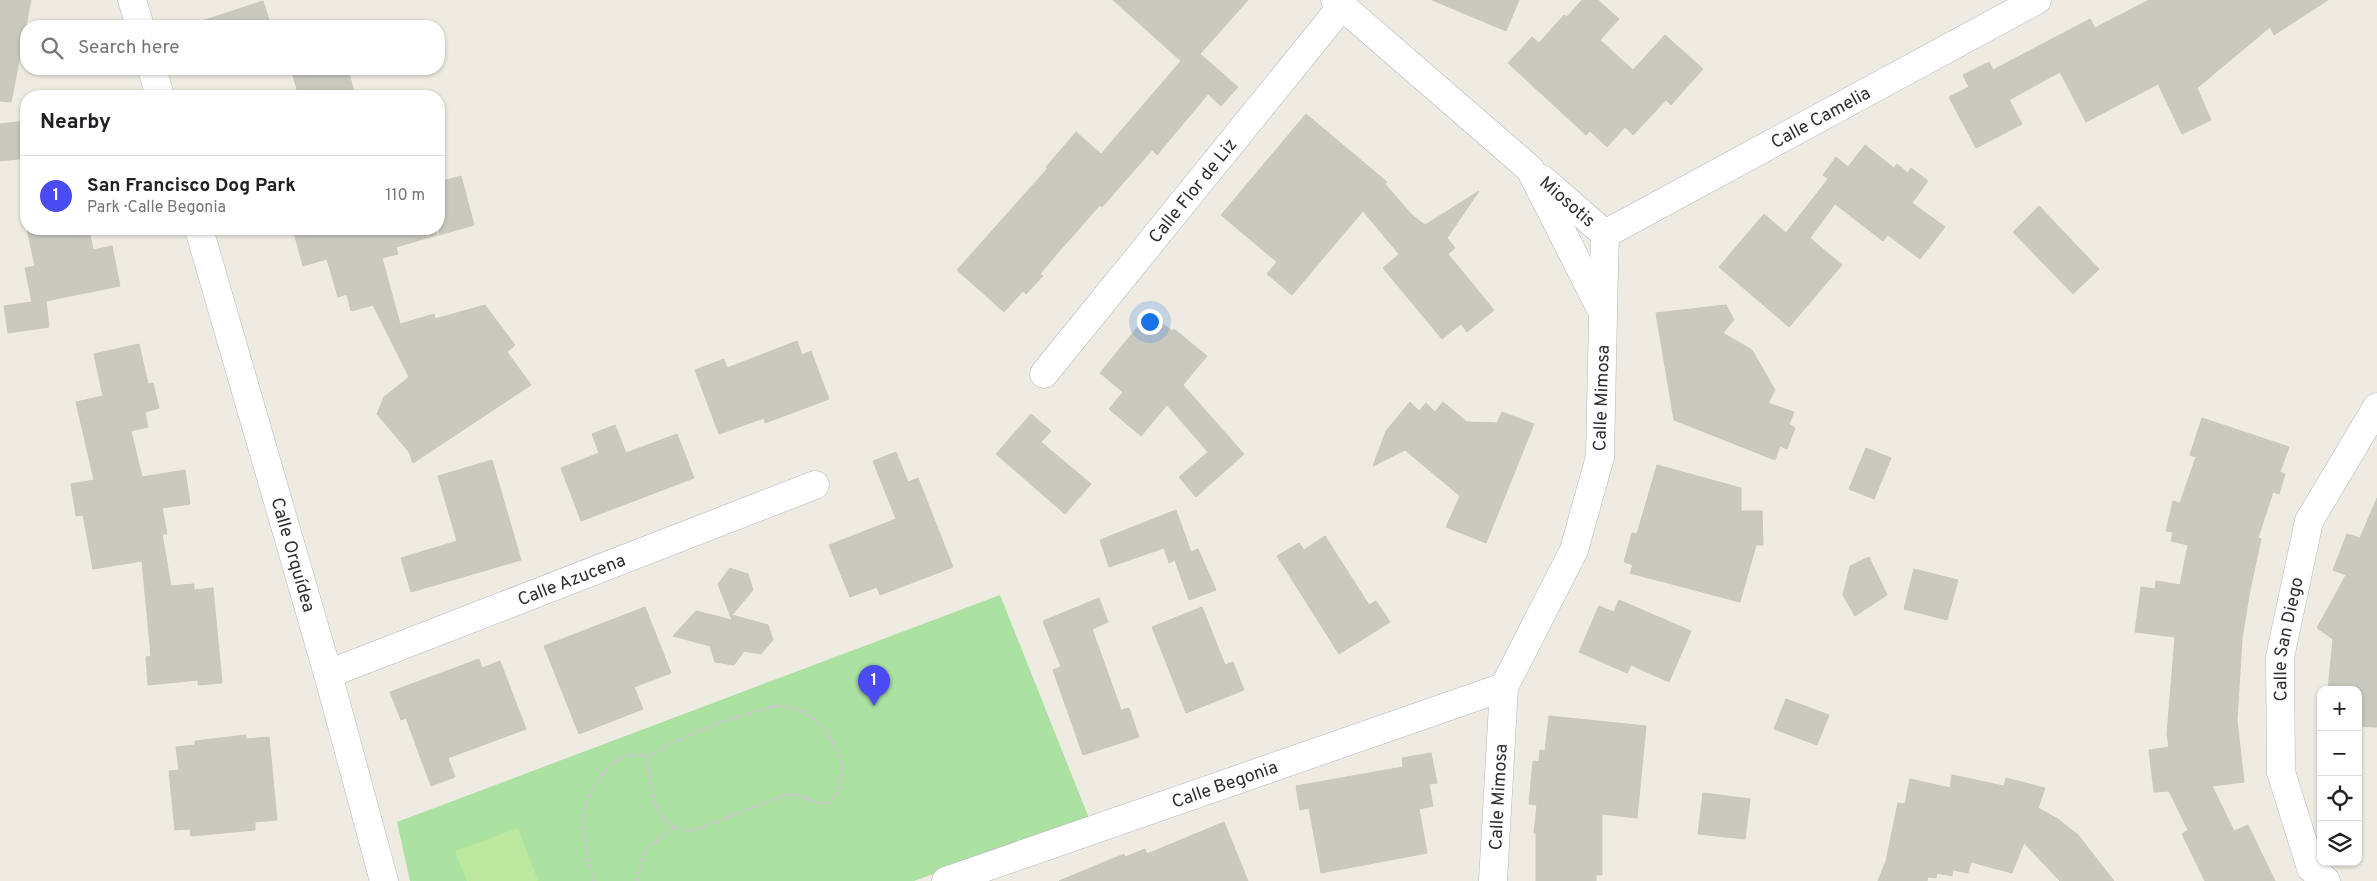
<!DOCTYPE html>
<html lang="en">
<head>
<meta charset="utf-8">
<style>
  :root { --surface:#fff; --page:#f2f2f2; --text:#202124; --muted:#757577; --line:#e0e0e0; --accent:#4a4bf3 }
  body { margin:0; font-family:Overpass,sans-serif; background:var(--page); color:var(--text) }
  .controls { position:absolute; right:15px; bottom:15px; display:grid; overflow:hidden; border-radius:10px; box-shadow:0 1px 4px #0004 }
  .controls button { width:45px; height:45px; display:grid; place-items:center; padding:0; border:0; border-bottom:1px solid var(--line); background:var(--surface); color:var(--text); font:25px sans-serif }
  .you { position:absolute; left:1149px; top:321px; width:18px; height:18px; margin:-12px; border:4px solid #fff; border-radius:50%; background:#1a73e8; box-shadow:0 0 0 8px #1a73e833 }
  .badge { display:grid; place-items:center; width:32px; height:32px; border-radius:50%; background:var(--accent); color:#fff; font-size:16px; font-weight:700 }
  .pin { position:absolute; translate:-50% -41px; filter:drop-shadow(0 1px 2px #0008) }
  .pin::after { content:''; position:absolute; top:26px; width:18px; height:15px; background:inherit; clip-path:polygon(0 0,100% 0,50% 100%) }
  .list { margin:0; padding:0; list-style:none }
  h2 { display:flex; justify-content:space-between; align-items:center; height:65px; margin:0; padding:0 20px; font-size:21px }
  h2 small { font-size:16px; font-weight:400; color:var(--muted) }
  .list li { display:grid; grid-template-columns:32px 1fr auto; gap:15px; align-items:center; box-sizing:border-box; height:80px; padding:0 20px; border-top:1px solid var(--line) }
  .list b { display:block; font-size:19px; white-space:nowrap }
  .list p { margin:0; font-size:16px; white-space:nowrap; color:var(--muted) }
  .list em { font-size:16px; font-style:normal; color:var(--muted) }
  .icon { flex:none; width:28px; height:28px; fill:none; stroke:currentColor; stroke-width:2; stroke-linecap:round; stroke-linejoin:round }
  .map { position:relative; flex:none; width:2377px; height:881px; overflow:hidden }
  .search { position:absolute; background:var(--surface); box-shadow:0 1px 4px #0004; left:20px; top:20px; width:425px; height:55px; display:flex; align-items:center; gap:12px; box-sizing:border-box; padding:0 18px; border-radius:20px; color:var(--muted); font-size:19px }
  .panel { position:absolute; background:var(--surface); box-shadow:0 1px 4px #0004; left:20px; top:90px; width:425px; height:145px; border-radius:20px }
  .map>svg:first-child { display:block }
  .green { fill:#abe2a1 }
  .pitch { fill:#bbe89e }
  .building { fill:#cac9c0; stroke:#cac8bb }
  .lines { fill:none; stroke-linecap:round; stroke-linejoin:round }
  .minor-casing { stroke:#b5b5c0; stroke-width:29 }
  .path { stroke:#c9c9c9; stroke-width:3; stroke-dasharray:4 2.5; stroke-linecap:butt }
  .minor { stroke:#fff; stroke-width:28 }
  .labels { text-anchor:middle; stroke-width:4; stroke-linejoin:round; paint-order:stroke }
  .street-label { font-size:18px; fill:#2e2e2e; stroke:#fff }
</style>
</head>
<body>
<div class="map">
<svg width="2377" height="881" viewBox="0 0 2377 881">
  <rect width="100%" height="100%" fill="#eeebe2"/>
  <!-- green -->
  <path class="green" d="M 1000,595 L 1089,818 L 914,881 L 410,881 L 397,822 Z"/>
  <!-- pitch -->
  <path class="pitch" d="M 518,828 L 538,881 L 467,881 L 455,851 Z"/>
  <!-- building -->
  <g class="building">
    <path d="M 0,0 L 31,0 L 11,102 L 0,101 Z"/>
    <path d="M 1113,0 L 1248,0 L 1200,54 L 1238,87 L 1221,106 L 1208,94 L 1157,155 L 1152,150 L 1102,207 L 1100,205 L 1055,256 L 1040,274 L 1043,276 L 1026,294 L 1023,291 L 1004,312 L 957,270 L 1048,168 L 1046,167 L 1076,132 L 1101,154 L 1181,61 Z"/>
    <path d="M 1432,0 L 1519,0 L 1506,31 Z"/>
    <path d="M 1582,0 L 1598,0 L 1619,19 L 1600,40 L 1633,70 L 1665,35 L 1703,69 L 1671,105 L 1666,100 L 1633,135 L 1625,127 L 1607,147 L 1590,131 L 1586,135 L 1508,63 L 1532,37 L 1539,43 L 1564,15 L 1567,17 Z"/>
    <path d="M 2149,0 L 2328,0 L 2274,35 L 2270,27 L 2197,88 L 2211,120 L 2182,134 L 2158,84 L 2086,122 L 2060,72 L 2009,100 L 2022,124 L 1976,148 L 1949,97 L 1969,87 L 1963,75 L 1989,62 L 1993,70 L 2090,19 L 2095,28 Z"/>
    <path d="M 263,1 L 271,26 L 200,26 L 199,22 Z"/>
    <path d="M 291,69 L 348,69 L 355,96 L 299,96 Z"/>
    <path d="M 1306,114 L 1387,182 L 1385,184 L 1411,214 L 1425,225 L 1479,191 L 1447,238 L 1455,248 L 1448,254 L 1494,310 L 1467,332 L 1461,324 L 1442,339 L 1383,268 L 1399,254 L 1363,211 L 1292,295 L 1267,274 L 1277,262 L 1221,215 Z"/>
    <path d="M 26,121 L 26,158 L 0,161 L 0,124 Z"/>
    <path d="M 1865,145 L 1894,168 L 1897,164 L 1908,173 L 1911,168 L 1928,181 L 1912,203 L 1945,227 L 1920,259 L 1888,235 L 1883,241 L 1835,204 L 1810,238 L 1842,265 L 1789,327 L 1719,267 L 1764,214 L 1786,233 L 1828,179 L 1823,175 L 1836,157 L 1848,167 Z"/>
    <path d="M 461,176 L 474,225 L 439,235 L 439,182 Z"/>
    <path d="M 2039,206 L 2099,269 L 2073,294 L 2013,232 Z"/>
    <path d="M 27,229 L 89,229 L 93,250 L 112,246 L 120,286 L 46,301 L 49,327 L 8,333 L 4,306 L 32,302 L 25,268 L 35,266 Z"/>
    <path d="M 293,229 L 436,229 L 437,235 L 396,247 L 398,254 L 382,258 L 400,324 L 434,314 L 435,319 L 485,305 L 515,345 L 507,352 L 531,385 L 413,463 L 409,452 L 377,414 L 384,397 L 409,377 L 373,305 L 351,311 L 347,294 L 338,297 L 327,259 L 303,266 Z"/>
    <path d="M 1726,305 L 1734,320 L 1723,333 L 1752,350 L 1775,390 L 1768,403 L 1794,412 L 1789,424 L 1795,428 L 1787,449 L 1780,446 L 1775,460 L 1674,420 L 1656,313 Z"/>
    <path d="M 1149,313 L 1172,331 L 1174,329 L 1207,356 L 1183,385 L 1244,454 L 1196,497 L 1179,477 L 1208,452 L 1167,405 L 1141,436 L 1109,409 L 1123,392 L 1100,373 Z"/>
    <path d="M 797,341 L 802,355 L 811,351 L 829,399 L 765,423 L 764,418 L 719,434 L 695,370 L 724,359 L 727,368 Z"/>
    <path d="M 139,344 L 148,384 L 153,383 L 159,408 L 145,412 L 148,427 L 131,431 L 142,477 L 185,470 L 190,504 L 162,508 L 167,534 L 162,534 L 171,586 L 194,584 L 194,590 L 213,588 L 222,683 L 198,685 L 198,680 L 148,685 L 146,657 L 151,656 L 142,561 L 93,569 L 83,515 L 76,516 L 71,484 L 94,480 L 76,402 L 103,396 L 94,354 Z"/>
    <path d="M 1410,402 L 1419,411 L 1426,403 L 1435,412 L 1443,402 L 1467,422 L 1497,423 L 1502,412 L 1534,424 L 1486,543 L 1446,527 L 1460,496 L 1405,450 L 1373,466 L 1386,431 Z"/>
    <path d="M 1031,414 L 1051,431 L 1041,442 L 1091,484 L 1065,514 L 996,454 Z"/>
    <path d="M 2202,418 L 2289,447 L 2280,472 L 2285,474 L 2279,494 L 2273,492 L 2258,538 L 2261,539 L 2249,595 L 2242,639 L 2237,720 L 2244,782 L 2212,786 L 2234,831 L 2248,825 L 2275,881 L 2205,881 L 2182,834 L 2188,830 L 2169,791 L 2154,792 L 2149,750 L 2169,747 L 2167,734 L 2175,637 L 2135,632 L 2141,587 L 2155,589 L 2156,581 L 2180,585 L 2188,545 L 2171,541 L 2173,532 L 2166,531 L 2173,501 L 2180,503 L 2196,457 L 2190,455 Z"/>
    <path d="M 615,425 L 626,453 L 677,434 L 694,478 L 581,521 L 561,468 L 599,453 L 592,434 Z"/>
    <path d="M 1866,448 L 1891,458 L 1874,499 L 1849,489 Z"/>
    <path d="M 896,452 L 908,482 L 918,478 L 953,567 L 880,595 L 877,587 L 850,597 L 829,545 L 896,519 L 873,461 Z"/>
    <path d="M 492,460 L 521,560 L 411,592 L 401,558 L 457,541 L 438,476 Z"/>
    <path d="M 1657,465 L 1741,488 L 1741,511 L 1762,511 L 1763,545 L 1756,545 L 1740,602 L 1630,573 L 1633,565 L 1624,562 L 1632,533 L 1637,534 Z"/>
    <path d="M 2377,498 L 2377,727 L 2358,726 L 2358,690 L 2328,690 L 2333,639 L 2317,628 L 2346,575 L 2333,570 L 2347,534 L 2360,538 Z"/>
    <path d="M 1176,510 L 1191,552 L 1198,549 L 1216,590 L 1189,600 L 1175,560 L 1169,563 L 1164,548 L 1109,567 L 1100,540 Z"/>
    <path d="M 1325,536 L 1369,605 L 1376,601 L 1390,622 L 1339,654 L 1277,556 L 1299,543 L 1304,550 Z"/>
    <path d="M 1869,557 L 1887,595 L 1855,616 L 1843,595 L 1850,566 Z"/>
    <path d="M 730,568 L 748,574 L 753,590 L 732,615 L 768,625 L 773,640 L 761,654 L 744,651 L 734,665 L 715,662 L 710,646 L 673,636 L 696,611 L 732,620 L 718,584 Z"/>
    <path d="M 1914,569 L 1958,580 L 1947,620 L 1904,609 Z"/>
    <path d="M 1099,598 L 1108,622 L 1092,629 L 1121,710 L 1129,708 L 1139,737 L 1083,755 L 1053,670 L 1061,667 L 1043,621 Z"/>
    <path d="M 1619,600 L 1691,631 L 1669,682 L 1631,665 L 1627,673 L 1579,652 L 1599,606 L 1614,612 Z"/>
    <path d="M 645,607 L 671,673 L 634,687 L 643,709 L 579,734 L 544,646 Z"/>
    <path d="M 1202,607 L 1225,665 L 1233,662 L 1244,690 L 1186,713 L 1152,627 Z"/>
    <path d="M 479,659 L 482,668 L 500,661 L 526,729 L 448,758 L 455,777 L 431,786 L 406,718 L 401,720 L 390,692 Z"/>
    <path d="M 1786,699 L 1829,715 L 1817,745 L 1774,729 Z"/>
    <path d="M 1549,716 L 1646,726 L 1637,818 L 1602,814 L 1602,875 L 1596,875 L 1596,881 L 1536,881 L 1536,833 L 1534,833 L 1537,805 L 1529,804 L 1533,761 L 1539,762 L 1540,750 L 1545,751 Z"/>
    <path d="M 246,735 L 246,739 L 269,737 L 277,820 L 255,822 L 255,830 L 191,836 L 190,829 L 175,830 L 169,771 L 179,770 L 176,747 L 195,745 L 195,741 Z"/>
    <path d="M 1431,753 L 1437,783 L 1429,784 L 1433,806 L 1419,809 L 1427,853 L 1321,873 L 1309,808 L 1300,810 L 1296,786 L 1403,767 L 1402,758 Z"/>
    <path d="M 1952,775 L 2004,786 L 2006,778 L 2045,788 L 2038,808 L 2058,819 L 2078,835 L 2114,881 L 2060,881 L 2024,843 L 2012,873 L 1971,862 L 1968,873 L 1953,870 L 1952,876 L 1937,873 L 1936,878 L 1928,877 L 1927,881 L 1878,881 L 1886,861 L 1898,803 L 1905,804 L 1910,779 L 1950,788 Z"/>
    <path d="M 1703,793 L 1750,799 L 1745,839 L 1698,834 Z"/>
    <path d="M 1224,822 L 1248,881 L 1059,881 L 1124,854 L 1125,857 L 1145,849 L 1147,854 Z"/>
  </g>
  <g class="lines">
    <defs>
      <g id="minor">
        <path d="M 132,0 L 140,26"/>
        <path d="M 1335,0 L 1530,169 L 1603,313 L 1600,457 L 1574,550 L 1504,687 L 1493,881"/>
        <path d="M 152,69 L 160,96"/>
        <path id="s1" d="M 1542,179 L 1605,234"/>
        <path id="s2" d="M 199,229 L 328,674 L 384,881"/>
        <path id="s3" d="M 1605,234 L 2037,0"/>
        <path d="M 1603,310 L 1605,234"/>
        <path id="s4" d="M 1044,374 L 1342,6"/>
        <path id="s5" d="M 328,674 L 815,485"/>
        <path id="s6" d="M 946,881 L 1504,687"/>
        <path id="s7" d="M 2326,881 L 2311,868 L 2281,772 L 2280,657 L 2309,521 L 2377,407"/>
      </g>
    </defs>
    <!-- minor casing -->
    <use href="#minor" class="minor-casing"/>
    <!-- path -->
    <g class="path">
      <path d="M 775,706 C 786,707 799,708 808,715 C 836,734 859,780 826,804 C 812,802 802,795 788,794 L 692,831 C 687,830 680,829 676,827 C 652,817 648,778 649,756 C 686,733 732,718 775,706 Z"/>
      <path d="M 594,881 C 589,860 581,835 584,813 C 586,795 605,764 622,758 C 631,754 639,755 649,756"/>
      <path d="M 637,881 L 642,859 L 646,848 L 675,827"/>
    </g>
    <!-- minor -->
    <use href="#minor" class="minor"/>
  </g>
  <g class="labels">
    <!-- street labels -->
    <g class="street-label">
      <text dy="6" stroke="none"><textPath href="#s3" startOffset="245">Calle Camelia</textPath></text>
      <text dy="6" stroke="none"><textPath href="#s4" startOffset="236">Calle Flor de Liz</textPath></text>
      <text dy="6" stroke="none"><textPath href="#s1" startOffset="34">Miosotis</textPath></text>
      <text transform="translate(1601 398) rotate(-88)" y="6">Calle Mimosa</text>
      <text dy="6" stroke="none"><textPath href="#s2" startOffset="339">Calle Orquídea</textPath></text>
      <text dy="6" stroke="none"><textPath href="#s5" startOffset="261">Calle Azucena</textPath></text>
      <text dy="6" stroke="none"><textPath href="#s7" startOffset="254">Calle San Diego</textPath></text>
      <text dy="6" stroke="none"><textPath href="#s6" startOffset="295">Calle Begonia</textPath></text>
      <text transform="translate(1498 797) rotate(-87)" y="6">Calle Mimosa</text>
    </g>
  </g>
</svg>
<div class="controls">
<button>+</button>
<button>−</button>
<button><svg class="icon" aria-label="locate" viewBox="0 0 24 24"><circle cx="12" cy="12" r="6"/><path d="M12 2v4M12 18v4M2 12h4M18 12h4"/></svg></button>
<button><svg class="icon" aria-label="layers" viewBox="0 0 24 24"><path d="M12 4l9 5-9 5-9-5zM3 14l9 5 9-5"/></svg></button>
</div>
<div class="you"></div>
<div class="pin badge" style="left:874px;top:706px">1</div>
<div class="search"><svg class="icon" aria-label="search" viewBox="0 0 24 24"><circle cx="10" cy="10" r="6"/><path d="M15 15l6 6"/></svg>Search here</div>
<section class="panel">
<h2>Nearby<small></small></h2>
<ul class="list">
<li><span class="badge">1</span><div><b>San Francisco Dog Park</b><p>Park · Calle Begonia</p></div><em>110 m</em></li>
</ul>
</section>
</div>
</body>
</html>
